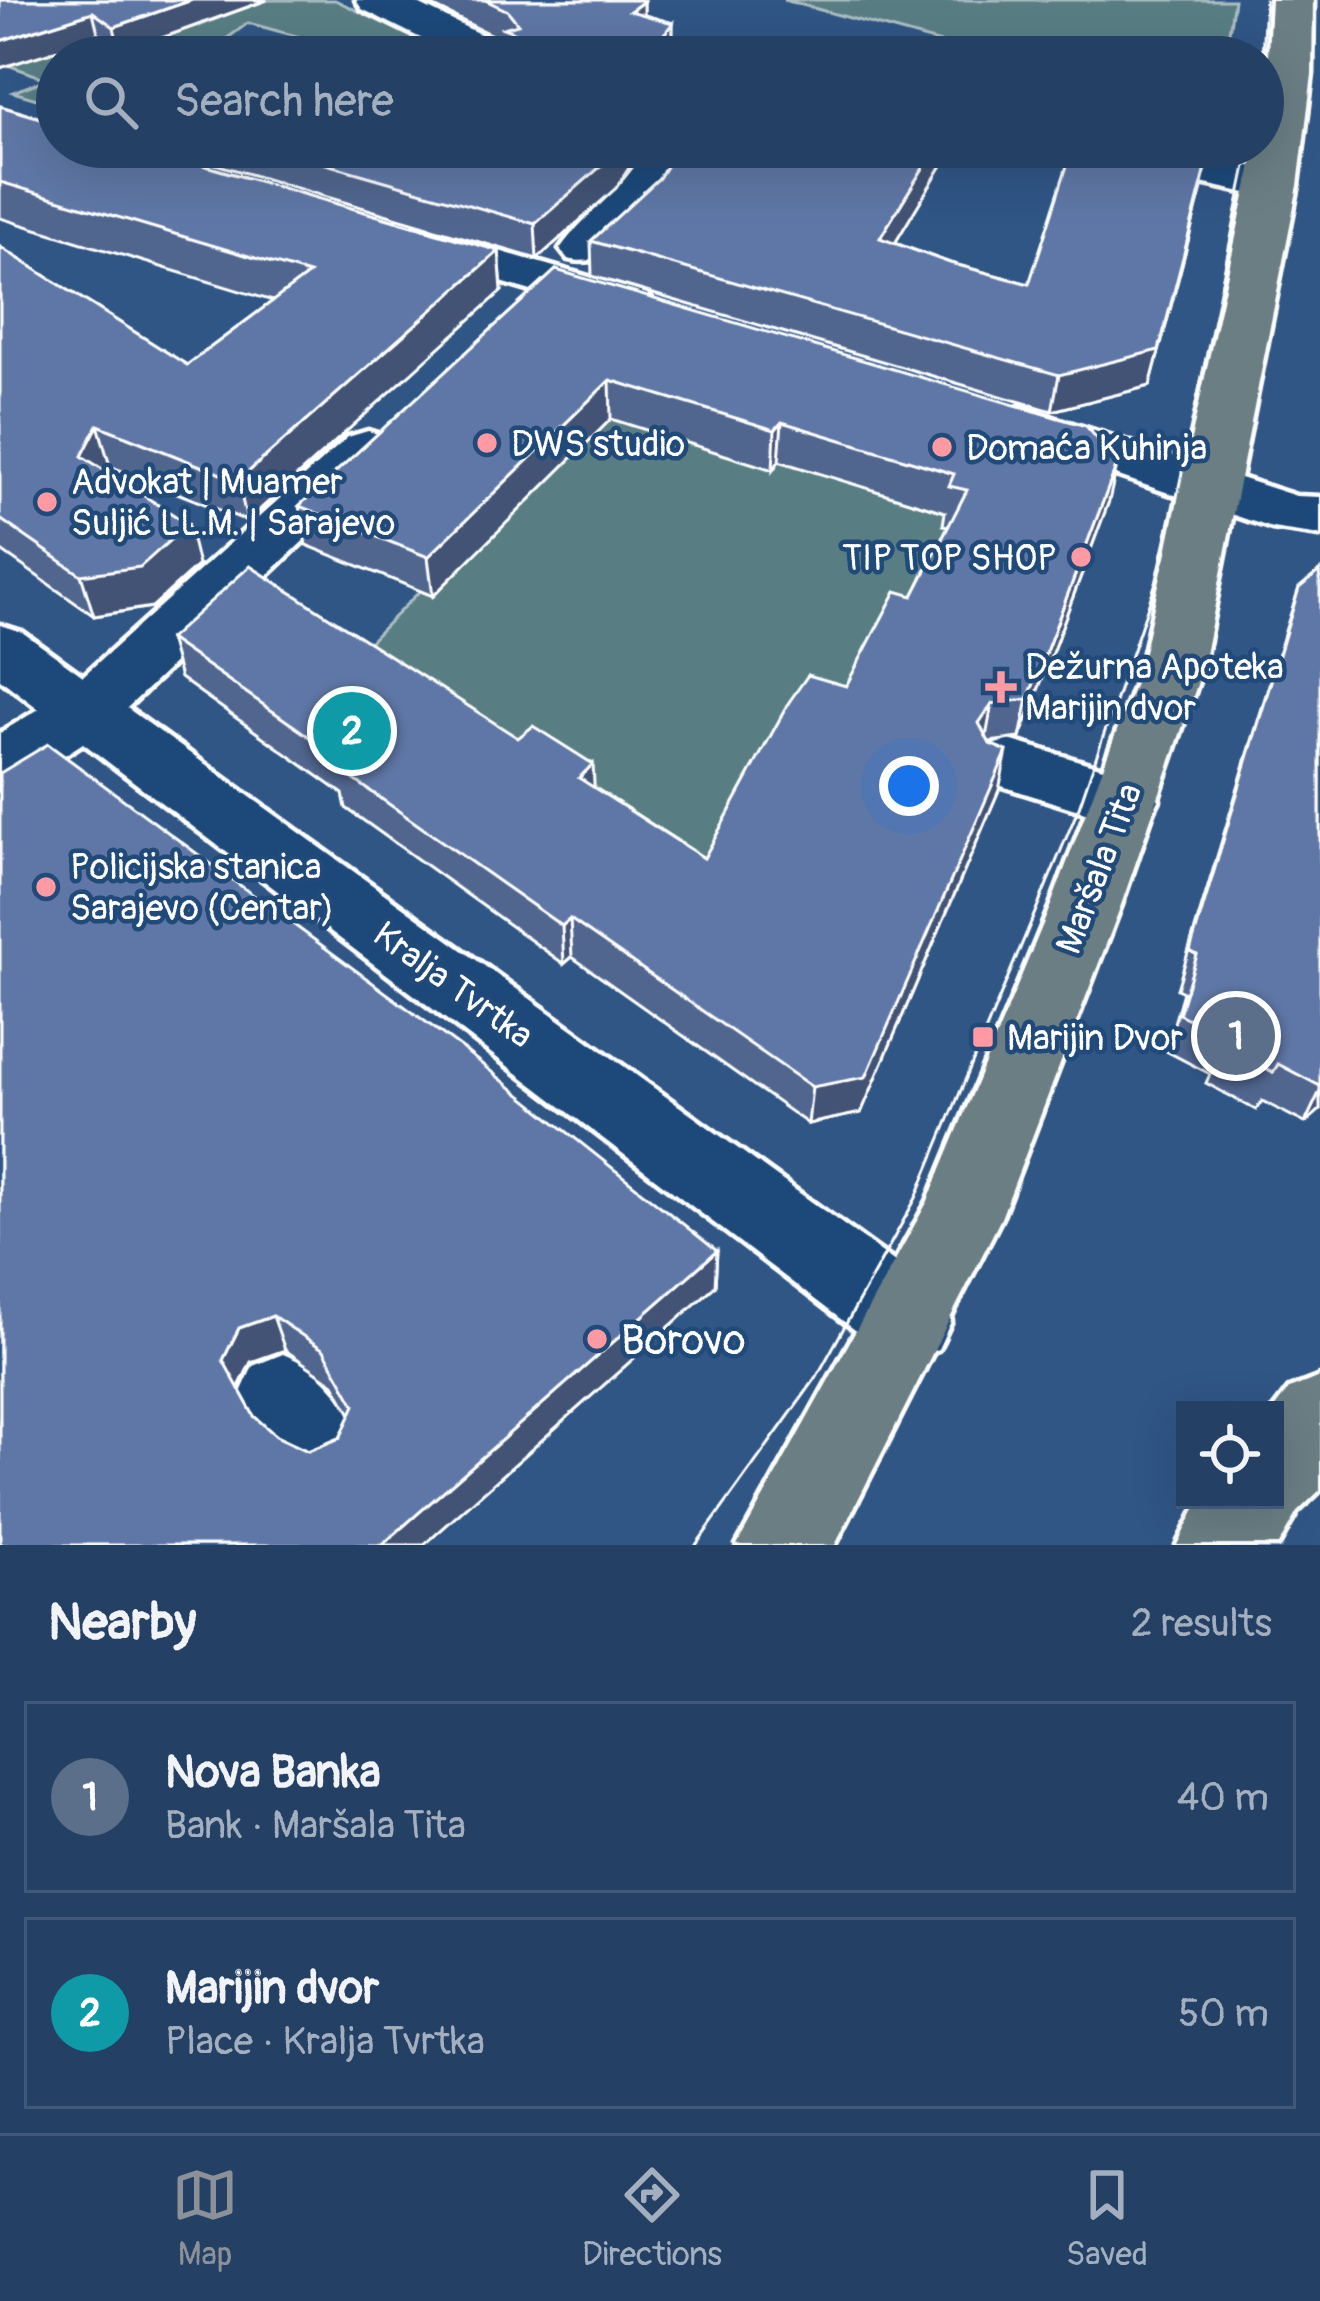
<!DOCTYPE html>
<html lang="en">
<head>
<meta charset="utf-8">
<style>
  :root { --surface:#244064; --page:#304b6d; --text:#f1f3f6; --muted:#a3afbf; --line:#415978; --accent:#8c9099 }
  body { margin:0; font-family:Pangolin,sans-serif; background:var(--page); color:var(--text) }
  .controls { position:absolute; right:36px; bottom:36px; display:grid; overflow:hidden; border-radius:0px; box-shadow:0 12px 48px #0002 }
  .controls button { width:108px; height:108px; display:grid; place-items:center; padding:0; border:0; border-bottom:3px solid var(--line); background:var(--surface); color:var(--text); font:60px sans-serif }
  .you { position:absolute; left:909px; top:786px; width:42px; height:42px; margin:-30px; border:9px solid #fff; border-radius:50%; background:#1a73e8; box-shadow:0 0 0 18px #1a73e833 }
  .badge { display:grid; place-items:center; width:78px; height:78px; border-radius:50%; background:var(--accent); color:#fff; font-size:39px; font-weight:700 }
  .pin { position:absolute; translate:-50% -50%; border:6px solid #fff; box-shadow:0 3px 12px #0006 }
  .list { margin:0; padding:0; list-style:none }
  h2 { display:flex; justify-content:space-between; align-items:center; height:156px; margin:0; padding:0 48px; font-size:51px }
  h2 small { font-size:39px; font-weight:400; color:var(--muted) }
  .list li { display:grid; grid-template-columns:78px 1fr auto; gap:36px; align-items:center; box-sizing:border-box; height:192px; margin:0 24px 24px; padding:0 24px; border:3px solid var(--line); border-radius:0px }
  .list b { display:block; font-size:45px; white-space:nowrap }
  .list p { margin:0; font-size:39px; white-space:nowrap; color:var(--muted) }
  .list em { font-size:39px; font-style:normal; color:var(--muted) }
  .icon { flex:none; width:66px; height:66px; fill:none; stroke:currentColor; stroke-width:2; stroke-linecap:round; stroke-linejoin:round }
  .map { position:relative; flex:none; width:1320px; height:1545px; overflow:hidden }
  .search { position:absolute; background:var(--surface); box-shadow:0 12px 48px #0002; left:36px; right:36px; top:36px; height:132px; display:flex; align-items:center; gap:30px; box-sizing:border-box; padding:0 42px; border-radius:66px; color:var(--muted); font-size:45px }
  .sheet { height:588px; background:var(--surface) }
  nav { display:flex; justify-content:space-around; align-items:center; box-sizing:border-box; height:168px; border-top:3px solid var(--line); background:var(--surface); font-size:33px; color:var(--muted) }
  nav a { display:grid; justify-items:center; gap:6px }
  nav .on { color:var(--accent) }
  .map>svg:first-child { display:block }
  .green { fill:#587e84; stroke:#acbec2; stroke-width:3 }
  .lines { fill:none; stroke-linecap:round; stroke-linejoin:round }
  .minor-casing { stroke:#fff; stroke-width:9 }
  .major-casing { stroke:#fff; stroke-width:9 }
  .minor { fill:#1f4a7a; fill-rule:evenodd }
  .major { fill:#6b7e84; fill-rule:evenodd }
  .tram { stroke:#fff; stroke-width:3 }
  .wall { fill:#51668f; stroke:#fff; stroke-width:3; fill-rule:evenodd }
  .shaded-wall { fill:#425374; stroke:#fff; stroke-width:3 }
  .building { fill:#5e77a6; stroke:#fff; stroke-width:3; fill-rule:evenodd }
  .poi-dot { fill:#ff9aa2; stroke:#1f4a7a; stroke-width:4.5 }
  .labels { text-anchor:middle; stroke-width:9; stroke-linejoin:round; paint-order:stroke }
  .poi-label { font-size:36px; fill:#fff; stroke:#1f4a7a; text-anchor:start }
  .street-label { font-size:36px; fill:#fff; stroke:#1f4a7a }
  .near-poi-label { font-size:42px; fill:#fff; stroke:#1f4a7a; text-anchor:start }
</style>
</head>
<body>
<div class="map">
<svg width="1320" height="1545" viewBox="0 0 1320 1545">
  <rect width="100%" height="100%" fill="#305686"/>
  <filter id="ink" filterUnits="userSpaceOnUse"><feTurbulence type="fractalNoise" baseFrequency=".00833" numOctaves="2"/><feDisplacementMap in="SourceGraphic" scale="24" xChannelSelector="R" yChannelSelector="G"/><feConvolveMatrix kernelMatrix="1 2 1 2 8 2 1 2 1" color-interpolation-filters="sRGB"/></filter>
  <g filter="url(#ink)">
    <!-- green -->
    <g class="green">
      <path d="M 261,0 L 335,0 L 453,57 L 374,57 L 248,23 L 202,57 L 170,49 L 159,57 L 57,57 L 57,105 L 13,92 L 47,79 L 5,64 C 48,50 159,4 199,26 Z"/>
      <path d="M 784,0 L 1234,0 L 1225,57 L 992,57 Z"/>
      <path d="M 605,408 L 773,469 L 779,461 L 948,513 L 961,529 L 761,934 L 348,663 L 420,591 L 434,596 Z"/>
    </g>
    <g class="lines">
      <defs>
        <g id="minor">
          <path d="M 356,0 L 410,0 L 508,48 L 515,57 L 459,57 L 362,9 Z"/>
          <path d="M 631,147 L 677,147 L 685,160 C 662,200 621,273 568,259 L 560,249 C 583,216 617,195 639,160 Z"/>
          <path d="M 1076,147 L 1164,147 L 1291,175 L 1298,185 L 1291,195 L 1274,199 L 1083,157 Z"/>
          <path d="M 417,227 L 647,294 L 655,305 L 647,316 L 629,320 L 400,252 L 392,242 L 400,232 Z"/>
          <path d="M 1020,407 L 1296,496 L 1320,497 L 1320,535 L 1272,528 L 1001,436 L 992,424 L 1001,412 Z"/>
          <path d="M 368,431 L 388,437 L 396,449 L 388,461 L 127,708 L 938,1293 L 951,1321 L 938,1349 L 909,1360 L 880,1349 L 83,743 L 23,782 L 0,789 L 0,733 L 39,709 L 0,679 L 0,625 L 22,632 L 83,676 L 348,437 Z"/>
          <path d="M 1009,740 L 1150,782 L 1159,800 L 1150,818 L 1126,825 L 986,781 L 976,764 L 986,747 Z"/>
          <path d="M 283,1354 C 323,1370 344,1397 360,1436 L 348,1466 L 317,1479 C 277,1462 257,1434 240,1395 L 253,1366 Z"/>
        </g>
        <g id="major">
          <path d="M 1271,0 L 1313,0 L 1312,74 L 1298,185 L 1202,670 L 1121,905 L 1001,1218 L 835,1545 L 737,1545 L 928,1201 L 1051,905 L 1140,670 L 1256,147 L 1263,147 Z"/>
          <path d="M 1320,1377 L 1320,1490 L 1297,1512 L 1278,1545 L 1177,1545 L 1200,1500 L 1275,1500 L 1273,1410 L 1289,1389 Z"/>
        </g>
      </defs>
      <!-- minor casing -->
      <use href="#minor" class="minor-casing"/>
      <!-- major casing -->
      <use href="#major" class="major-casing"/>
      <!-- minor -->
      <use href="#minor" class="minor"/>
      <!-- major -->
      <use href="#major" class="major"/>
      <!-- tram -->
      <g class="tram">
        <path d="M 1262,57 L 1265,0"/>
        <path d="M 696,1545 L 816,1378 L 916,1198 L 1079,807 L 1164,559 L 1250,147"/>
      </g>
    </g>
    <!-- wall -->
    <g class="wall">
      <path d="M 0,0 L 267,0 L 120,53 L 99,37 L 0,68 Z"/>
      <path d="M 420,0 L 642,0 L 644,1 L 644,15 L 673,23 L 673,56 L 505,57 L 504,41 Z"/>
      <path d="M 0,106 L 499,251 L 502,291 L 247,521 L 110,466 L 106,472 L 198,565 L 152,607 L 94,616 L 0,550 L 0,247 L 187,365 L 273,301 L 0,218 Z"/>
      <path d="M 170,147 L 505,147 L 525,153 L 634,160 L 616,188 L 537,259 L 171,151 Z"/>
      <path d="M 678,147 L 953,147 L 895,243 L 950,263 L 1029,284 L 1202,188 L 1150,386 L 1052,411 L 592,276 L 591,241 L 659,178 Z"/>
      <path d="M 556,270 L 1109,501 L 1020,738 L 989,742 L 999,790 L 861,1113 L 808,1124 L 572,957 L 564,964 L 346,808 L 343,794 L 180,678 L 169,639 L 594,787 L 704,858 L 846,686 L 913,596 L 948,526 L 943,525 L 945,512 L 779,461 L 773,470 L 611,419 L 433,596 L 306,545 L 299,506 Z"/>
      <path d="M 1320,571 L 1320,1110 L 1305,1123 L 1262,1101 L 1256,1110 L 1206,1083 L 1210,1074 L 1166,1051 L 1183,992 L 1177,989 L 1286,628 L 1299,588 Z"/>
      <path d="M 0,773 L 717,1251 L 715,1286 L 424,1545 L 0,1545 ZM 285,1350 L 334,1384 L 351,1414 L 340,1438 L 308,1451 L 276,1436 L 254,1416 L 238,1388 L 251,1362 Z"/>
    </g>
    <!-- shaded-wall -->
    <g class="shaded-wall">
      <path d="M 192,0 L 267,0 L 120,53 L 114,27 Z"/>
      <path d="M 644,1 L 644,34 L 630,11 Z"/>
      <path d="M 93,12 L 99,37 L 0,68 L 0,41 Z"/>
      <path d="M 673,23 L 672,57 L 645,57 Z"/>
      <path d="M 619,147 L 634,147 L 634,160 L 616,188 L 537,259 L 535,224 Z"/>
      <path d="M 936,147 L 953,147 L 877,273 L 880,238 Z"/>
      <path d="M 1202,188 L 1150,386 L 1052,411 L 1059,375 Z"/>
      <path d="M 499,251 L 502,291 L 247,521 L 238,481 Z"/>
      <path d="M 610,380 L 611,419 L 433,596 L 428,557 Z"/>
      <path d="M 782,422 L 779,461 L 773,470 L 775,430 Z"/>
      <path d="M 98,425 L 110,466 L 94,496 L 82,456 Z"/>
      <path d="M 1118,462 L 1109,501 L 1020,738 L 1028,699 Z"/>
      <path d="M 188,524 L 198,565 L 152,607 L 94,616 L 81,575 Z"/>
      <path d="M 992,704 L 985,743 L 979,723 Z"/>
      <path d="M 1007,751 L 999,790 L 861,1113 L 808,1124 L 812,1087 Z"/>
      <path d="M 593,764 L 595,803 L 579,778 Z"/>
      <path d="M 570,919 L 572,957 L 564,964 L 562,926 Z"/>
      <path d="M 1320,1091 L 1320,1110 L 1305,1123 Z"/>
      <path d="M 717,1251 L 715,1286 L 424,1545 L 382,1545 Z"/>
      <path d="M 273,1316 L 285,1350 L 251,1362 L 236,1393 L 223,1360 L 239,1328 Z"/>
    </g>
    <!-- building -->
    <g class="building">
      <path d="M 0,0 L 192,0 L 114,27 L 93,12 L 0,41 Z"/>
      <path d="M 485,0 L 642,0 L 644,1 L 630,11 L 673,23 L 645,57 L 580,57 L 503,28 L 518,24 L 508,11 Z"/>
      <path d="M 0,106 L 57,123 L 57,147 L 140,147 L 499,251 L 238,481 L 98,425 L 82,456 L 188,524 L 140,567 L 81,575 L 0,519 L 0,247 L 187,365 L 309,274 L 0,182 Z"/>
      <path d="M 267,147 L 505,147 L 525,153 L 530,147 L 619,147 L 615,154 L 535,224 Z"/>
      <path d="M 678,147 L 936,147 L 880,238 L 950,263 L 1029,284 L 1073,147 L 1180,147 L 1210,153 L 1159,350 L 1059,375 L 591,241 L 659,178 Z"/>
      <path d="M 556,270 L 1086,426 L 1118,462 L 1028,699 L 992,704 L 979,723 L 990,744 L 1007,751 L 866,1077 L 812,1087 L 570,919 L 562,926 L 339,769 L 347,763 L 169,639 L 250,566 L 518,738 L 533,726 L 593,764 L 579,778 L 704,858 L 789,702 L 808,675 L 846,686 L 896,591 L 913,596 L 967,490 L 949,486 L 954,474 L 782,422 L 775,430 L 610,380 L 428,557 L 299,506 Z"/>
      <path d="M 1320,571 L 1320,1086 L 1278,1064 L 1273,1073 L 1220,1046 L 1226,1037 L 1179,1014 L 1197,955 L 1190,951 L 1299,588 Z"/>
      <path d="M 48,744 L 464,1050 L 717,1251 L 382,1545 L 0,1545 L 0,773 ZM 273,1316 L 324,1350 L 355,1405 L 340,1438 L 308,1451 L 276,1436 L 254,1416 L 223,1360 L 239,1328 Z"/>
    </g>
  </g>
  <!-- markers -->
  <g class="poi-dot">
    <circle cx="487" cy="443" r="12"/>
    <circle cx="942" cy="447" r="12"/>
    <circle cx="47" cy="502" r="12"/>
    <circle cx="1081" cy="557" r="12"/>
    <path d="M995 669h12v12h12v12h-12v12h-12v-12h-12v-12h12z"/>
    <circle cx="46" cy="887" r="12"/>
    <rect x="971" y="1025" width="24" height="24" rx="6"/>
    <circle cx="597" cy="1339" r="12"/>
  </g>
  <g class="labels">
    <!-- poi labels -->
    <g class="poi-label">
      <text x="511" y="456">DWS studio</text>
      <text x="966" y="460">Domaća Kuhinja</text>
      <text x="71" y="494">Advokat | Muamer<tspan x="71" dy="41">Suljić LL.M. | Sarajevo</tspan></text>
      <text x="1057" y="570" text-anchor="end">TIP TOP SHOP</text>
      <text x="1025" y="679">Dežurna Apoteka<tspan x="1025" dy="41">Marijin dvor</tspan></text>
      <text x="70" y="879">Policijska stanica<tspan x="70" dy="41">Sarajevo (Centar)</tspan></text>
      <text x="1007" y="1050">Marijin Dvor</text>
    </g>
    <!-- street labels -->
    <g class="street-label">
      <text transform="translate(1098 868) rotate(-69)" y="13">Maršala Tita</text>
      <text transform="translate(454 984) rotate(36)" y="13">Kralja Tvrtka</text>
    </g>
    <!-- near-poi labels -->
    <g class="near-poi-label">
      <text x="621" y="1354">Borovo</text>
    </g>
  </g>
</svg>
<div class="controls">
<button><svg class="icon" aria-label="locate" viewBox="0 0 24 24"><circle cx="12" cy="12" r="6"/><path d="M12 2v4M12 18v4M2 12h4M18 12h4"/></svg></button>
</div>
<div class="you"></div>
<div class="pin badge" style="left:1236px;top:1036px;background:#5c6f8a">1</div>
<div class="pin badge" style="left:352px;top:731px;background:#0f9aa8">2</div>
<div class="search"><svg class="icon" aria-label="search" viewBox="0 0 24 24"><circle cx="10" cy="10" r="6"/><path d="M15 15l6 6"/></svg>Search here</div>
</div>
<section class="sheet">
<h2>Nearby<small>2 results</small></h2>
<ul class="list">
<li><span class="badge" style="background:#5c6f8a">1</span><div><b>Nova Banka</b><p>Bank · Maršala Tita</p></div><em>40 m</em></li>
<li><span class="badge" style="background:#0f9aa8">2</span><div><b>Marijin dvor</b><p>Place · Kralja Tvrtka</p></div><em>50 m</em></li>
</ul>
</section>
<nav>
<a class="on"><svg class="icon" aria-label="map" viewBox="0 0 24 24"><path d="M3 6l6-2 6 2 6-2v14l-6 2-6-2-6 2zM9 4v14M15 6v14"/></svg>Map</a>
<a><svg class="icon" aria-label="directions" viewBox="0 0 24 24"><path d="M12 3l9 9-9 9-9-9zM9 14v-3h6M13 9l2 2-2 2"/></svg>Directions</a>
<a><svg class="icon" aria-label="saved" viewBox="0 0 24 24"><path d="M7 4h10v16l-5-4-5 4z"/></svg>Saved</a>
</nav>
</body>
</html>
